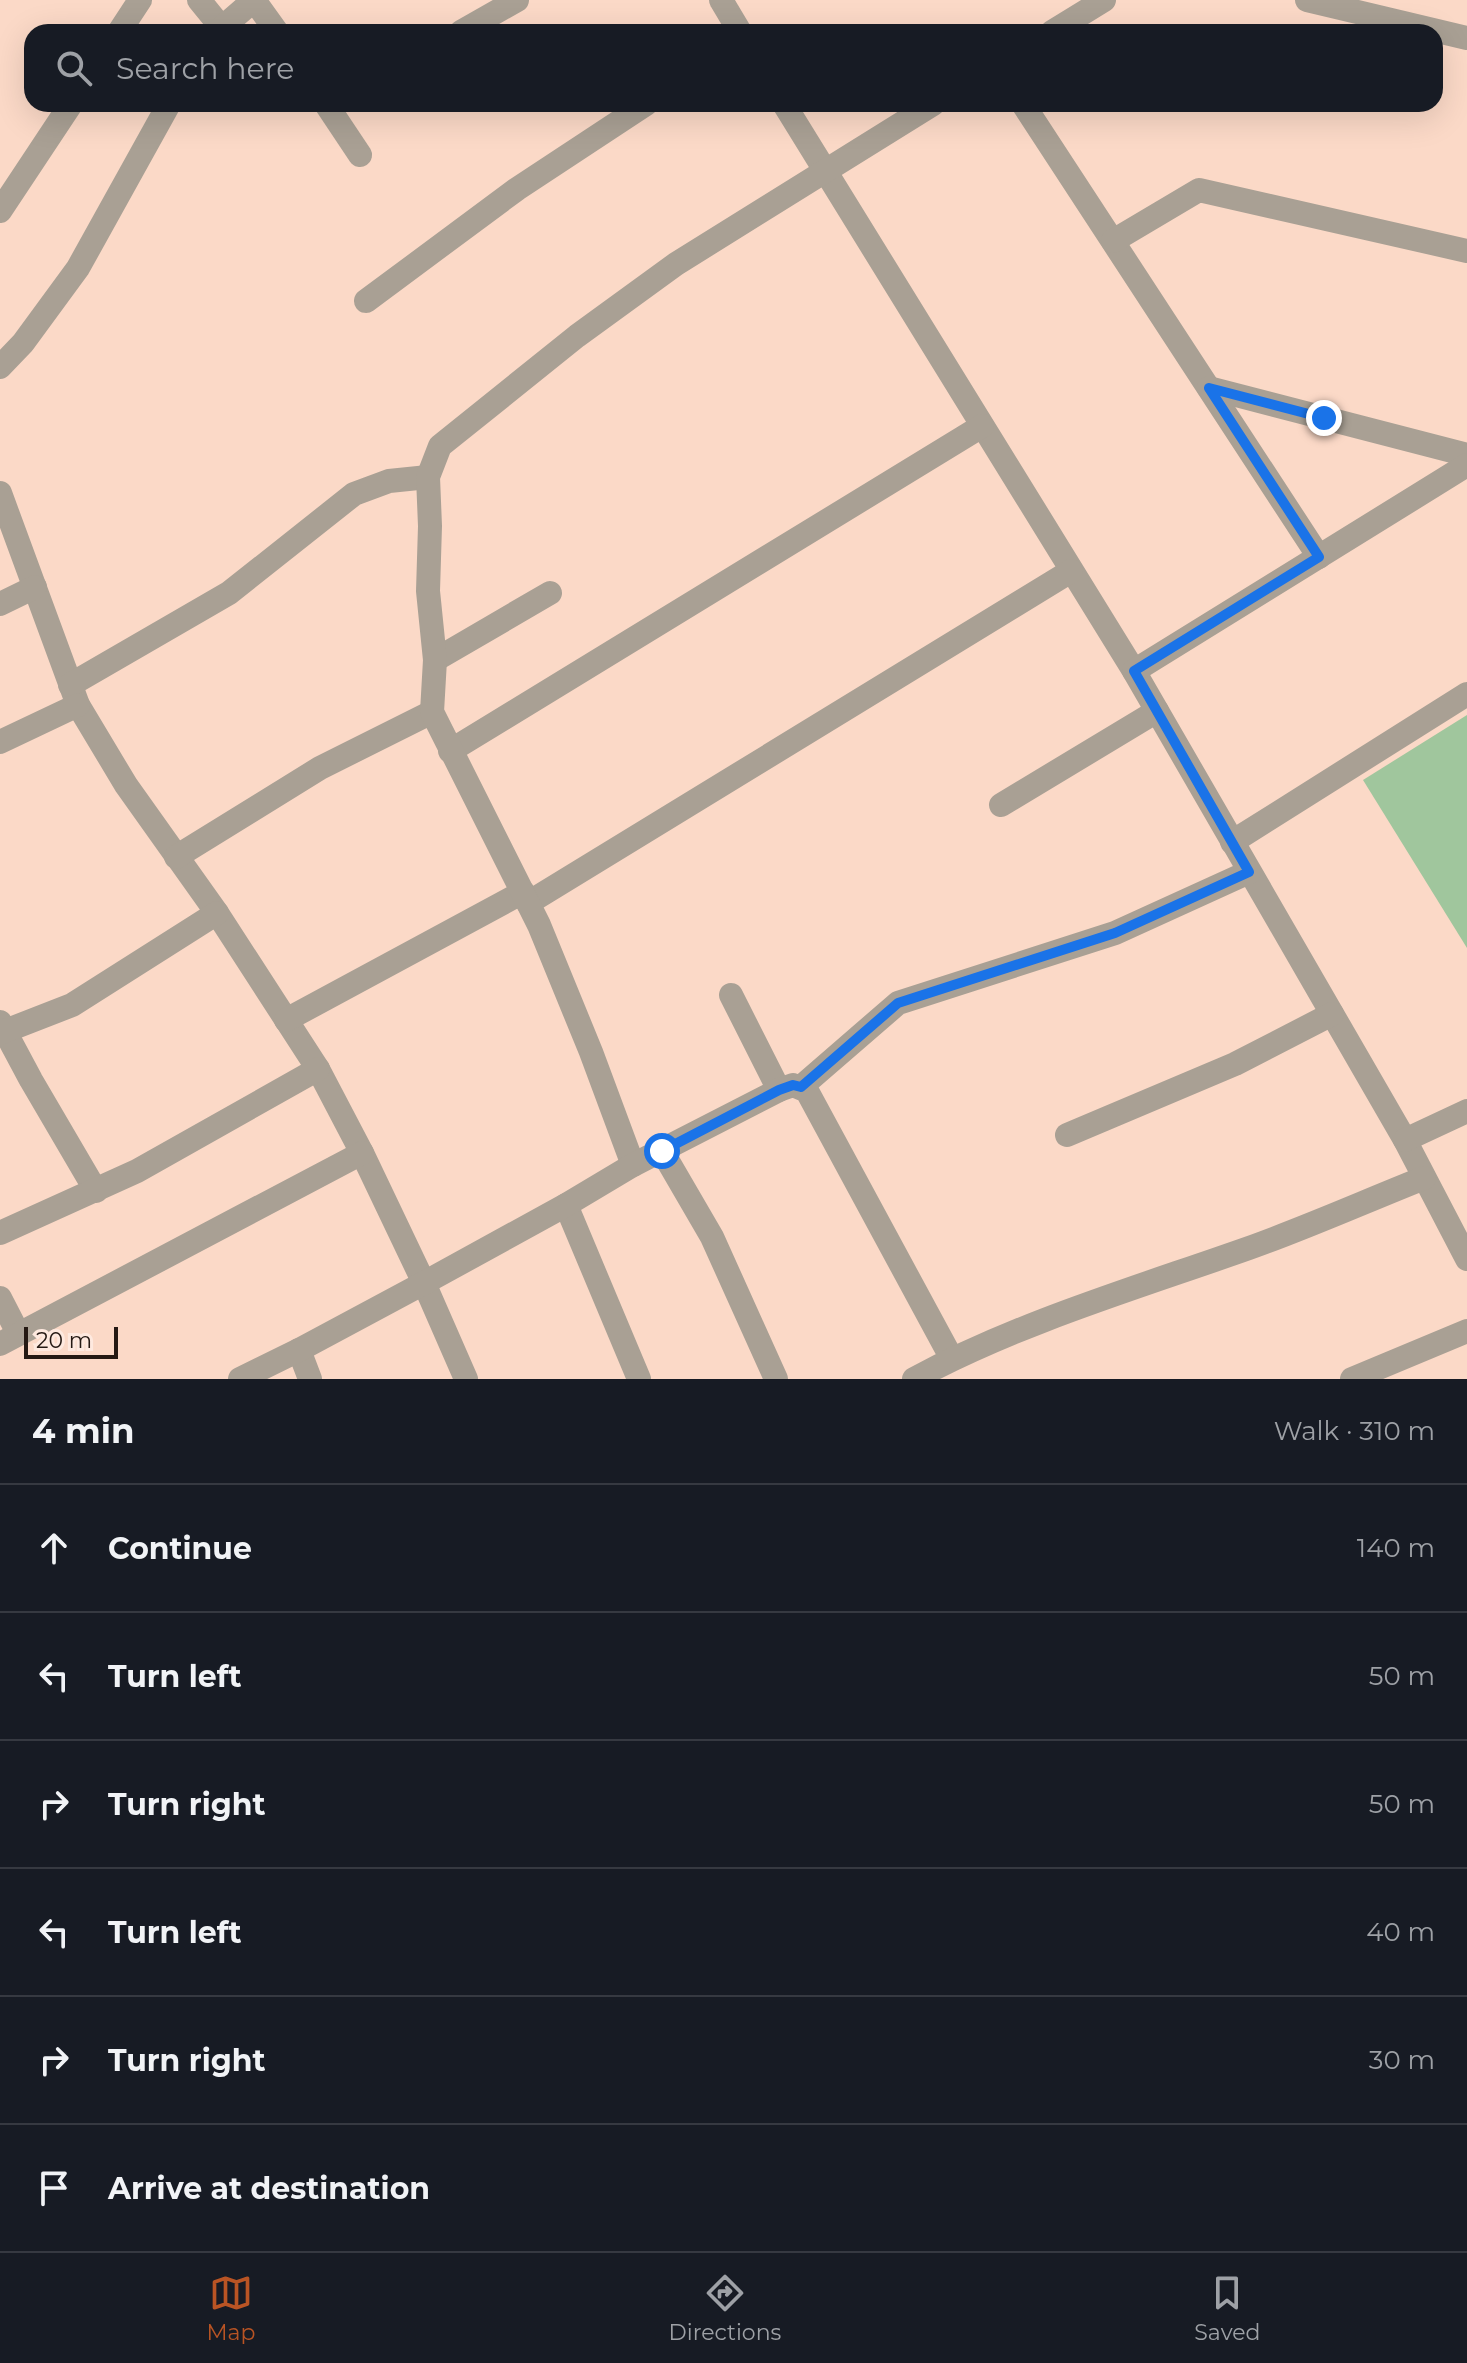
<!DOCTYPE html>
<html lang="en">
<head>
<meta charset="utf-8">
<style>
  :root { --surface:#171b24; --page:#242831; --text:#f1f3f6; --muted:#9ea1a6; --line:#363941; --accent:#b95424 }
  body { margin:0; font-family:Montserrat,sans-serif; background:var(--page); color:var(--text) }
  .scale { position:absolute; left:24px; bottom:20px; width:94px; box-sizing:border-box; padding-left:8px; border:4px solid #251913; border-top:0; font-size:22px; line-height:28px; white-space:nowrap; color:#251913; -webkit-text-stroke:6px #fee9df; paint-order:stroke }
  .stop { position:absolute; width:24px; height:24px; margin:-18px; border:6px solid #1a73e8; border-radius:50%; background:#fff }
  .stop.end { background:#1a73e8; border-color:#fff; box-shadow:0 2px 8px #0008 }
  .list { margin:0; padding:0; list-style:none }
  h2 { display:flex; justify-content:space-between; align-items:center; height:104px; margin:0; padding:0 32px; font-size:34px }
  h2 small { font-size:26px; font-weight:400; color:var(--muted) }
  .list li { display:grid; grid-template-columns:52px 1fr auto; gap:24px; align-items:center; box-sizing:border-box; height:128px; padding:0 32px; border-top:2px solid var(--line) }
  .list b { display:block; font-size:30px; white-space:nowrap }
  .list em { font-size:26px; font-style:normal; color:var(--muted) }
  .icon { flex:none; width:44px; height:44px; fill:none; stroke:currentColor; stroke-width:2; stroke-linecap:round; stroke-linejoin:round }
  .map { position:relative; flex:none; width:1467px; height:1379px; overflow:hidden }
  .search { position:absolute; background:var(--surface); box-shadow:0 8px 32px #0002; left:24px; right:24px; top:24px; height:88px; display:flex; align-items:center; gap:20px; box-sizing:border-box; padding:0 28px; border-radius:24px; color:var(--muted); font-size:30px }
  .sheet { height:872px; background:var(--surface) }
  nav { display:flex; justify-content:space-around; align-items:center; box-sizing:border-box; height:112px; border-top:2px solid var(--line); background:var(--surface); font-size:22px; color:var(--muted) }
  nav a { display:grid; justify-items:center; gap:4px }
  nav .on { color:var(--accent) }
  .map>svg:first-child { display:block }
  .green { fill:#a0c69d }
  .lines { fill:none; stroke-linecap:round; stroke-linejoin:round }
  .street { stroke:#a9a094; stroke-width:24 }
  .route { stroke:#1a73e8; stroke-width:10 }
</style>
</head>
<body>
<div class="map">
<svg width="1467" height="1379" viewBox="0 0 1467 1379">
  <rect width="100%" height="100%" fill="#fbd9c7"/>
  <!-- green -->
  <path class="green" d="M 1467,715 L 1467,948 L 1363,780 Z"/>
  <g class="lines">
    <!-- street -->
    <g class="street">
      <path d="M 199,0 L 221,27"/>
      <path d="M 721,0 L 740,32"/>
      <path d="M 1307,0 L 1467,38"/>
      <path d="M 119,32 L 140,0"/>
      <path d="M 217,32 L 254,0 L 277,32"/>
      <path d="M 461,32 L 517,0"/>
      <path d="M 1052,32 L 1104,0"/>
      <path d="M 326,104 L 360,155"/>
      <path d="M 784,104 L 1134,671 L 1405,1140 L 1467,1259"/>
      <path d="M 1023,104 L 1319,557"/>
      <path d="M 0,211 L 71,104"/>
      <path d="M 1113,241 L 1199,190 L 1467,251"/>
      <path d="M 366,301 L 517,189 L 646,104"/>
      <path d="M 0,367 L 23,343 L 78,268 L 169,104"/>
      <path d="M 1209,388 L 1467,455"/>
      <path d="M 0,493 L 78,705 L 126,785 L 217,913 L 318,1069 L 362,1153 L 424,1283 L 466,1379"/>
      <path d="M 0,604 L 35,587"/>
      <path d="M 435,660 L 550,593"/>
      <path d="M 1134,671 L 1467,465"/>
      <path d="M 70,685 L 229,593 L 354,494 L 389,481 L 428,477"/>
      <path d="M 0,742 L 78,705"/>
      <path d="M 450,751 L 982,426"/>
      <path d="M 1001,805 L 1157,711"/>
      <path d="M 1232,842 L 1467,694"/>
      <path d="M 176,857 L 320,768 L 432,712"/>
      <path d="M 528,903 L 1071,571"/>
      <path d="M 731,995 L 779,1090"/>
      <path d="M 286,1020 L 523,892"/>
      <path d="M 0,1022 L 31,1080 L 96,1191"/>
      <path d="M 0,1033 L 72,1005 L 217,913"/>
      <path d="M 801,1087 L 898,1003 L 1115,933 L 1249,872"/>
      <path d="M 1067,1135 L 1235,1064 L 1332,1014"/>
      <path d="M 1405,1140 L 1467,1111"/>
      <path d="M 662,1151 L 712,1237 L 776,1379"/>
      <path d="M 633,1165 L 591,1052 L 539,925 L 432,712 L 435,660 L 428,591 L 430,526 L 428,477 L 440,446 L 577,336 L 676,264 L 933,104"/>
      <path d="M 566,1205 L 639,1379"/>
      <path d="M 0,1233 L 137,1171 L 318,1069"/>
      <path d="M 0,1298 L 18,1333"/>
      <path d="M 0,1344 L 362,1153"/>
      <path d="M 299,1350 L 310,1379"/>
      <path d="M 240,1379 L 299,1350 L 424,1283 L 566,1205 L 633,1165 L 779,1090 L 793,1085 L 807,1091 L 952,1359"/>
      <path d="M 914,1379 C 1020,1322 1136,1288 1249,1248 C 1308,1227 1366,1201 1424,1178"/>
      <path d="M 1352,1379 L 1467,1331"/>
    </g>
  </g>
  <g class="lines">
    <!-- route -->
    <path class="route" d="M 662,1151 L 779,1090 L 793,1085 L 801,1087 L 898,1003 L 1115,933 L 1249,872 L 1134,671 L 1319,557 L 1209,388 L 1324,418"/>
  </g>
</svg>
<div class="scale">20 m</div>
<div class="stop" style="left:662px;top:1151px"></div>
<div class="stop end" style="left:1324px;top:418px"></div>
<div class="search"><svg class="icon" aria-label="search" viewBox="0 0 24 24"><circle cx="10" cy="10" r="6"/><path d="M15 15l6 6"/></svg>Search here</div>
</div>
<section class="sheet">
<h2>4 min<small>Walk · 310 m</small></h2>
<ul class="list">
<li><svg class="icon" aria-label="ahead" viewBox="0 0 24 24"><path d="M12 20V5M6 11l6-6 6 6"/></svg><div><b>Continue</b></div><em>140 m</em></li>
<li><svg class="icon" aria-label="left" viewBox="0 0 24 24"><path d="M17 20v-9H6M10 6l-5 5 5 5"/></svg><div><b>Turn left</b></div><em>50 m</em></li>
<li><svg class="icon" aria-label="right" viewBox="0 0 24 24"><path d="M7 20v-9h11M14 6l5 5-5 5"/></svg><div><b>Turn right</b></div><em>50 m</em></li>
<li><svg class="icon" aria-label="left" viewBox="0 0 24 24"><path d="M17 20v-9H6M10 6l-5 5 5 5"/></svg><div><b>Turn left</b></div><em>40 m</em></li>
<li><svg class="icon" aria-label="right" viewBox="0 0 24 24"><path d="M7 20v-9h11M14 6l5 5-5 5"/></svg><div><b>Turn right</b></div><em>30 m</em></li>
<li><svg class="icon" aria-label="arrive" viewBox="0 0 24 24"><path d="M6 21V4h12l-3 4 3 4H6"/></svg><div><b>Arrive at destination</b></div></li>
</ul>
</section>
<nav>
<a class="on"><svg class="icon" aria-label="map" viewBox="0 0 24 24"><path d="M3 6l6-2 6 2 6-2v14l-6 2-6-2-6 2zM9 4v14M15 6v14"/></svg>Map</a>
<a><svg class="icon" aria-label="directions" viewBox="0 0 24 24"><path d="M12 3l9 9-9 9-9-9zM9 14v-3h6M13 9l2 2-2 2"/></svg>Directions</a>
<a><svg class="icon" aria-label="saved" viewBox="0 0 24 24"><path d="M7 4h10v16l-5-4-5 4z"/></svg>Saved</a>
</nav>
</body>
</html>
